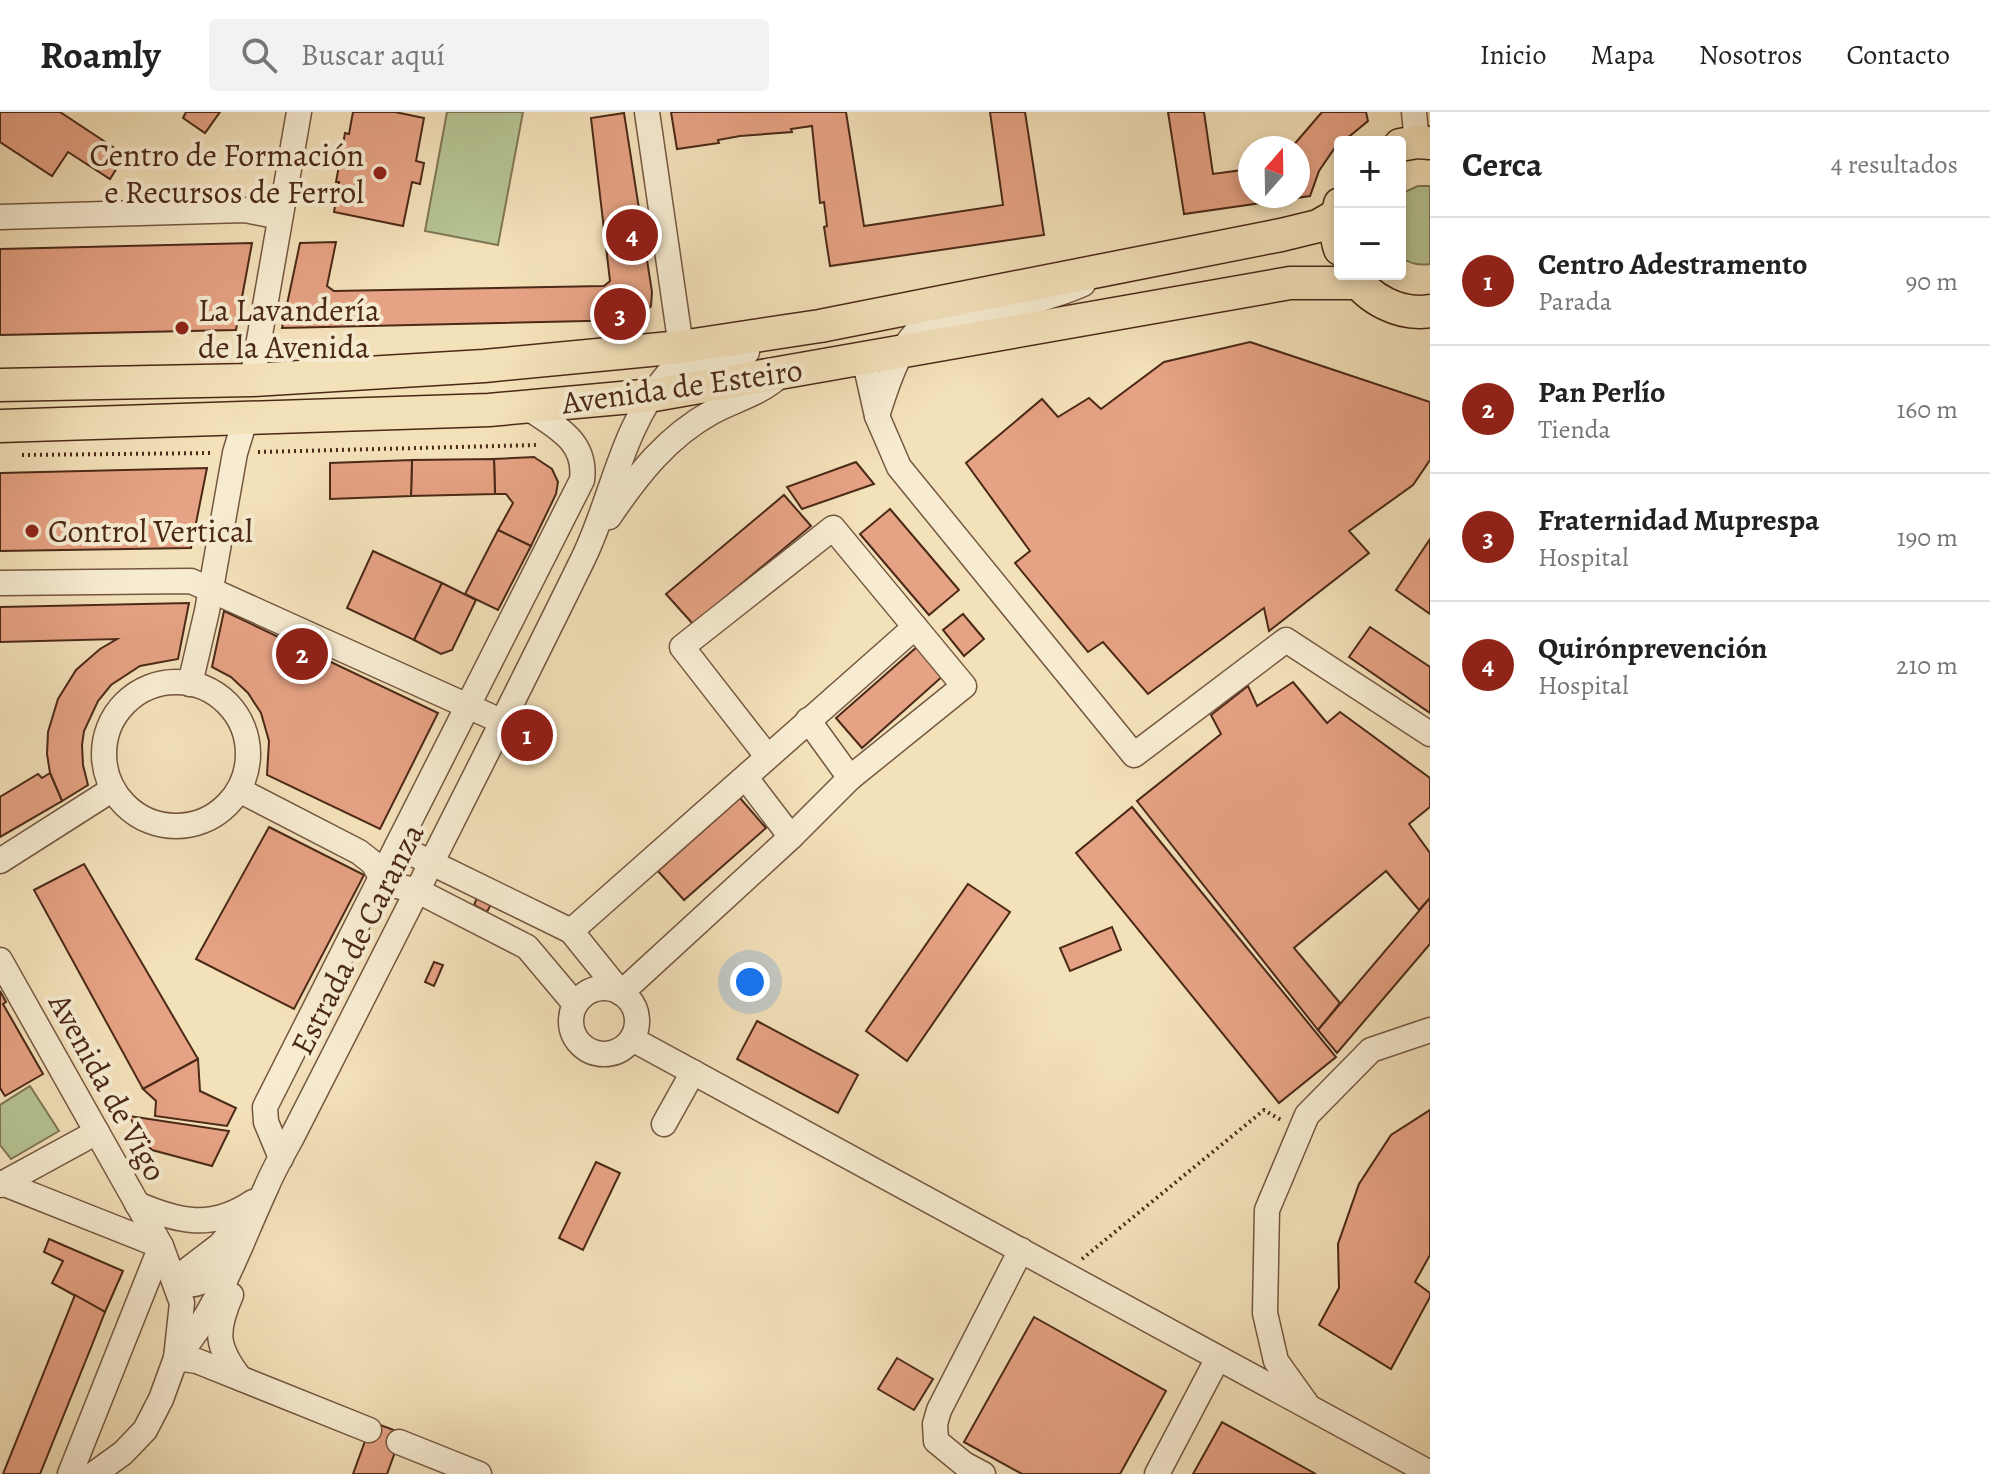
<!DOCTYPE html>
<html lang="es">
<head>
<meta charset="utf-8">
<style>
  :root { --surface:#fff; --page:#f2f2f2; --text:#222; --muted:#767676; --line:#e0e0e0; --accent:#8f2418 }
  body { margin:0; font-family:Alegreya,serif; background:var(--page); color:var(--text) }
  .controls { position:absolute; right:24px; top:24px; display:grid; overflow:hidden; border-radius:8px; box-shadow:0 4px 12px #0003 }
  .controls button { width:72px; height:72px; display:grid; place-items:center; padding:0; border:0; border-bottom:2px solid var(--line); background:var(--surface); color:var(--text); font:40px sans-serif }
  .compass { position:absolute; left:1238px; top:24px; width:72px; height:72px; border-radius:50%; background:var(--surface); box-shadow:0 4px 12px #0003; rotate:20deg }
  .you { position:absolute; left:750px; top:870px; width:28px; height:28px; margin:-20px; border:6px solid #fff; border-radius:50%; background:#1a73e8; box-shadow:0 0 0 12px #1a73e833 }
  .badge { display:grid; place-items:center; width:52px; height:52px; border-radius:50%; background:var(--accent); color:#fff; font-size:26px; font-weight:700 }
  .pin { position:absolute; translate:-50% -50%; border:4px solid #fff; box-shadow:0 2px 8px #0006 }
  .list { margin:0; padding:0; list-style:none }
  h2 { display:flex; justify-content:space-between; align-items:center; height:104px; margin:0; padding:0 32px; font-size:34px }
  h2 small { font-size:26px; font-weight:400; color:var(--muted) }
  .list li { display:grid; grid-template-columns:52px 1fr auto; gap:24px; align-items:center; box-sizing:border-box; height:128px; padding:0 32px; border-top:2px solid var(--line) }
  .list b { display:block; font-size:30px; white-space:nowrap }
  .list p { margin:0; font-size:26px; white-space:nowrap; color:var(--muted) }
  .list em { font-size:26px; font-style:normal; color:var(--muted) }
  .icon { flex:none; width:44px; height:44px; fill:none; stroke:currentColor; stroke-width:2; stroke-linecap:round; stroke-linejoin:round }
  .map { position:relative; flex:none; width:1430px; height:1362px; overflow:hidden }
  header { display:flex; align-items:center; gap:48px; box-sizing:border-box; height:112px; padding:0 40px; background:var(--surface); border-bottom:2px solid var(--line) }
  header strong { font-size:38px }
  nav { display:flex; gap:44px; margin-inline-start:auto; font-size:28px }
  .search { width:560px; height:72px; background:var(--page); display:flex; align-items:center; gap:20px; box-sizing:border-box; padding:0 28px; border-radius:8px; color:var(--muted); font-size:30px }
  main { display:flex }
  aside { flex:1; background:var(--surface) }
  .map>svg:first-child { display:block }
  .green { fill:#b6c493; stroke:#807655; stroke-width:2 }
  .building { fill:#e6a284; stroke:#4b2917; stroke-width:2 }
  .lines { fill:none; stroke-linecap:round; stroke-linejoin:round }
  .minor-casing { stroke:#755740; stroke-width:27 }
  .major-casing { stroke:#4b2917; stroke-width:35 }
  .path { stroke:#4b2917; stroke-width:4; stroke-dasharray:2 4; stroke-linecap:butt }
  .minor { stroke:#f7ecd2; stroke-width:24 }
  .major { stroke:#f3e1ba; stroke-width:32 }
  .poi-dot { fill:#8f2418; stroke:#f7ecd2; stroke-width:3 }
  .labels { text-anchor:middle; stroke-width:8; stroke-linejoin:round; paint-order:stroke }
  .poi-label { font-size:32px; fill:#4b2917; stroke:#f7ecd2; text-anchor:start }
  .street-label { font-size:32px; fill:#4b2917; stroke:#f7ecd2 }
</style>
</head>
<body>
<header>
<strong>Roamly</strong>
<div class="search"><svg class="icon" aria-label="search" viewBox="0 0 24 24"><circle cx="10" cy="10" r="6"/><path d="M15 15l6 6"/></svg>Buscar aquí</div>
<nav><a>Inicio</a><a>Mapa</a><a>Nosotros</a><a>Contacto</a></nav>
</header>
<main>
<div class="map">
<svg width="1430" height="1362" viewBox="0 0 1430 1362">
  <rect width="100%" height="100%" fill="#f3e1ba"/>
  <filter id="stains"><feTurbulence type="fractalNoise" baseFrequency=".0025" numOctaves="4"/><feColorMatrix values="0 0 0 0 .2 0 0 0 0 .09 0 0 0 0 .02 0 0 0 .5 -.17"/></filter>
  <radialGradient id="worn" r=".72"><stop offset=".6" stop-color="#630" stop-opacity="0"/><stop offset="1" stop-color="#630" stop-opacity=".3"/></radialGradient>
  <!-- green -->
  <g class="green">
    <path d="M 447,0 L 523,0 L 498,133 L 425,119 Z"/>
    <path d="M 1418,74 L 1430,74 L 1430,152 C 1418,154 1410,151 1400,145 L 1400,82 Z"/>
    <path d="M 30,974 L 59,1019 L 11,1047 L 0,1033 L 0,993 Z"/>
  </g>
  <!-- building -->
  <g class="building">
    <path d="M 0,0 L 60,0 L 125,43 L 110,67 L 68,40 L 52,64 L 0,30 Z"/>
    <path d="M 186,0 L 220,0 L 205,21 L 183,6 Z"/>
    <path d="M 353,0 L 395,0 L 424,6 L 416,49 L 424,51 L 420,72 L 412,70 L 403,114 L 334,100 L 339,70 L 336,70 L 345,21 L 349,22 Z"/>
    <path d="M 671,0 L 846,0 L 864,114 L 1003,93 L 990,0 L 1025,0 L 1044,123 L 830,154 L 824,115 L 827,114 L 824,90 L 820,91 L 812,14 L 791,17 L 792,20 L 740,24 L 718,28 L 719,31 L 677,37 Z"/>
    <path d="M 1168,0 L 1204,0 L 1213,62 L 1250,57 L 1250,84 L 1298,84 L 1298,36 L 1291,36 L 1322,0 L 1366,0 L 1368,9 L 1334,37 L 1319,59 L 1310,84 L 1184,102 Z"/>
    <path d="M 624,1 L 652,180 L 651,194 L 641,204 L 632,208 L 282,216 L 300,131 L 336,130 L 327,174 L 334,179 L 604,174 L 610,169 L 591,6 Z"/>
    <path d="M 252,131 L 236,218 L 0,223 L 0,137 Z"/>
    <path d="M 1250,230 L 1430,290 L 1430,348 L 1413,373 L 1349,419 L 1369,441 L 1269,519 L 1264,496 L 1148,582 L 1103,530 L 1088,540 L 1015,451 L 1030,439 L 966,351 L 1042,287 L 1058,305 L 1089,286 L 1101,297 L 1164,250 Z"/>
    <path d="M 534,345 L 552,357 L 558,370 L 556,382 L 531,434 L 498,418 L 513,391 L 506,382 L 495,382 L 494,347 Z"/>
    <path d="M 494,347 L 495,382 L 411,384 L 412,348 Z"/>
    <path d="M 412,348 L 411,384 L 330,387 L 330,351 Z"/>
    <path d="M 856,350 L 874,372 L 802,397 L 787,375 Z"/>
    <path d="M 207,356 L 191,436 L 0,439 L 0,361 Z"/>
    <path d="M 784,383 L 811,414 L 693,512 L 666,482 Z"/>
    <path d="M 890,397 L 959,478 L 929,503 L 860,422 Z"/>
    <path d="M 498,418 L 531,434 L 498,498 L 465,482 Z"/>
    <path d="M 1430,427 L 1430,502 L 1396,478 Z"/>
    <path d="M 373,439 L 442,471 L 414,528 L 347,496 Z"/>
    <path d="M 442,471 L 476,488 L 452,538 L 441,542 L 414,528 Z"/>
    <path d="M 189,491 L 178,547 L 140,554 L 111,573 L 98,589 L 84,619 L 82,633 L 83,653 L 88,673 L 62,689 L 50,661 L 47,642 L 48,620 L 58,587 L 76,558 L 100,537 L 117,527 L 0,530 L 0,495 Z"/>
    <path d="M 224,499 L 438,601 L 380,717 L 267,663 L 269,629 L 261,601 L 248,581 L 231,565 L 212,555 Z"/>
    <path d="M 963,502 L 984,527 L 964,544 L 943,518 Z"/>
    <path d="M 1370,515 L 1430,555 L 1430,601 L 1349,545 Z"/>
    <path d="M 918,534 L 944,563 L 862,636 L 836,606 Z"/>
    <path d="M 1293,570 L 1327,611 L 1340,600 L 1430,666 L 1430,695 L 1409,712 L 1430,741 L 1430,786 L 1419,798 L 1386,759 L 1294,836 L 1340,891 L 1318,918 L 1137,689 L 1221,622 L 1211,603 L 1248,574 L 1257,594 Z"/>
    <path d="M 50,661 L 62,689 L 0,725 L 0,685 L 38,662 L 42,666 Z"/>
    <path d="M 740,686 L 766,716 L 684,788 L 658,759 Z"/>
    <path d="M 1132,695 L 1336,945 L 1279,991 L 1076,741 Z"/>
    <path d="M 269,715 L 364,763 L 294,897 L 196,847 Z"/>
    <path d="M 84,752 L 198,947 L 143,977 L 34,778 Z"/>
    <path d="M 968,772 L 1010,800 L 907,949 L 866,919 Z"/>
    <path d="M 479,781 L 493,788 L 487,800 L 474,793 Z"/>
    <path d="M 1430,786 L 1430,832 L 1337,941 L 1318,918 Z"/>
    <path d="M 1112,815 L 1121,838 L 1070,859 L 1060,836 Z"/>
    <path d="M 434,850 L 443,853 L 434,874 L 425,870 Z"/>
    <path d="M 0,879 L 6,890 L 3,892 L 43,962 L 5,984 L 0,976 Z"/>
    <path d="M 757,909 L 858,963 L 838,1001 L 737,947 Z"/>
    <path d="M 198,947 L 200,979 L 236,996 L 227,1014 L 155,1004 L 156,989 L 143,977 Z"/>
    <path d="M 1430,998 L 1430,1143 L 1415,1170 L 1430,1181 L 1430,1185 L 1391,1257 L 1319,1213 L 1339,1176 L 1338,1132 L 1359,1072 L 1391,1023 Z"/>
    <path d="M 129,1004 L 229,1019 L 212,1054 L 152,1038 L 145,1031 Z"/>
    <path d="M 596,1050 L 620,1061 L 583,1138 L 559,1126 Z"/>
    <path d="M 49,1127 L 123,1159 L 105,1200 L 52,1171 L 63,1149 L 44,1140 Z"/>
    <path d="M 75,1183 L 105,1200 L 92,1233 L 40,1362 L 3,1362 Z"/>
    <path d="M 1034,1205 L 1166,1279 L 1120,1362 L 1022,1362 L 964,1330 Z"/>
    <path d="M 897,1246 L 933,1267 L 914,1298 L 878,1277 Z"/>
    <path d="M 372,1310 L 402,1321 L 387,1362 L 353,1362 Z"/>
    <path d="M 1222,1310 L 1316,1362 L 1193,1362 Z"/>
  </g>
  <g class="lines">
    <defs>
      <g id="minor">
        <path d="M 647,0 L 681,235"/>
        <path d="M 1414,0 L 1417,30"/>
        <path d="M 0,105 L 245,98 L 280,105"/>
        <path d="M 864,246 L 877,304 L 899,355 L 1134,643 L 1286,528 L 1430,622"/>
        <path d="M 252,268 L 299,0"/>
        <path d="M 877,304 C 886,276 900,227 927,212 C 947,201 977,201 999,197 C 1028,191 1056,184 1083,172"/>
        <path d="M 609,405 C 638,362 667,325 712,300 C 734,288 759,282 778,265"/>
        <path d="M 0,471 L 191,469 L 503,610"/>
        <circle cx="176" cy="642" r="72"/>
        <path d="M 190,572 L 207,499 L 235,341 L 245,308"/>
        <path d="M 808,608 L 850,666"/>
        <path d="M 746,666 L 791,725"/>
        <path d="M 239,678 L 359,740 L 373,751 L 381,765 L 397,774 L 418,779 L 527,835 L 575,892"/>
        <path d="M 397,734 L 571,819 L 621,881 L 791,725 L 850,666 L 964,574 L 833,416 L 682,535 L 767,644"/>
        <path d="M 0,749 L 113,677"/>
        <path d="M 571,819 L 915,515"/>
        <path d="M 0,848 L 161,1134 L 182,1191 L 176,1246 L 161,1287 L 145,1318 L 123,1341 L 94,1362"/>
        <circle cx="604" cy="909" r="33"/>
        <path d="M 632,927 L 1430,1361"/>
        <path d="M 664,1012 L 693,960"/>
        <path d="M 281,1046 L 266,1010 L 265,995 L 582,368 C 587,328 555,315 527,295"/>
        <path d="M 2,1071 L 161,1134 L 70,1362"/>
        <path d="M 0,1073 L 97,1020"/>
        <path d="M 137,1092 C 179,1110 212,1118 253,1090"/>
        <path d="M 230,1147 C 212,1162 202,1178 177,1171 L 186,1159 L 220,1133 L 248,1100"/>
        <path d="M 231,1183 C 215,1220 216,1235 240,1266"/>
        <path d="M 176,1246 C 219,1197 239,1134 266,1076 C 273,1059 282,1043 291,1027 C 389,835 487,643 582,449 C 612,389 621,316 667,263 C 681,248 726,243 747,240"/>
        <path d="M 176,1246 L 197,1249 L 369,1318"/>
        <path d="M 1306,1291 L 1276,1249 L 1265,1201 L 1267,1098 L 1307,1003 L 1371,938 L 1430,918"/>
        <path d="M 399,1330 L 479,1362"/>
        <path d="M 983,1362 L 964,1352 L 936,1329 L 935,1312 L 939,1298 L 1021,1138"/>
        <path d="M 1157,1362 L 1218,1246"/>
      </g>
      <g id="major">
        <path d="M 1400,33 L 1417,30 L 1430,31"/>
        <path d="M 1340,92 C 1336,107 1335,123 1340,137"/>
        <path d="M 1352,162 C 1368,187 1400,204 1430,199"/>
        <path d="M 0,273 L 252,268 L 484,254 L 681,235 L 820,214 L 1281,123 L 1318,114 L 1337,103"/>
        <path d="M 0,314 L 489,298 L 654,283 L 1290,171 L 1358,171"/>
      </g>
    </defs>
    <!-- minor casing -->
    <use href="#minor" class="minor-casing"/>
    <!-- major casing -->
    <use href="#major" class="major-casing"/>
    <!-- path -->
    <g class="path">
      <path d="M 258,340 L 537,333"/>
      <path d="M 22,343 L 214,341"/>
      <path d="M 1082,1147 L 1264,998 L 1281,1008"/>
    </g>
    <!-- minor -->
    <use href="#minor" class="minor"/>
    <!-- major -->
    <use href="#major" class="major"/>
  </g>
  <!-- markers -->
  <g class="poi-dot">
    <circle cx="380" cy="61" r="8"/>
    <circle cx="182" cy="216" r="8"/>
    <circle cx="32" cy="419" r="8"/>
  </g>
  <g class="labels">
    <!-- poi labels -->
    <g class="poi-label">
      <text x="364" y="54" text-anchor="end">Centro de Formación<tspan x="364" dy="37">e Recursos de Ferrol</tspan></text>
      <text x="198" y="209">La Lavandería<tspan x="198" dy="37">de la Avenida</tspan></text>
      <text x="48" y="430">Control Vertical</text>
    </g>
    <!-- street labels -->
    <g class="street-label">
      <text transform="translate(682 274) rotate(-8)" y="11">Avenida de Esteiro</text>
      <text transform="translate(357 827) rotate(-63)" y="11">Estrada de Caranza</text>
      <text transform="translate(108 975) rotate(61)" y="11">Avenida de Vigo</text>
    </g>
  </g>
  <rect width="100%" height="100%" filter="url(#stains)"/>
  <rect width="100%" height="100%" fill="url(#worn)"/>
</svg>
<div class="controls">
<button>+</button>
<button>−</button>
</div>
<svg class="compass" viewBox="-18 -18 36 36"><path d="M0-13l5 13h-10z" fill="#e53935"/><path d="M0 13l5-13h-10z" fill="#767676"/></svg>
<div class="you"></div>
<div class="pin badge" style="left:527px;top:623px">1</div>
<div class="pin badge" style="left:302px;top:542px">2</div>
<div class="pin badge" style="left:620px;top:202px">3</div>
<div class="pin badge" style="left:632px;top:123px">4</div>
</div>
<aside>
<h2>Cerca<small>4 resultados</small></h2>
<ul class="list">
<li><span class="badge">1</span><div><b>Centro Adestramento</b><p>Parada</p></div><em>90 m</em></li>
<li><span class="badge">2</span><div><b>Pan Perlío</b><p>Tienda</p></div><em>160 m</em></li>
<li><span class="badge">3</span><div><b>Fraternidad Muprespa</b><p>Hospital</p></div><em>190 m</em></li>
<li><span class="badge">4</span><div><b>Quirónprevención</b><p>Hospital</p></div><em>210 m</em></li>
</ul>
</aside>
</main>
</body>
</html>
